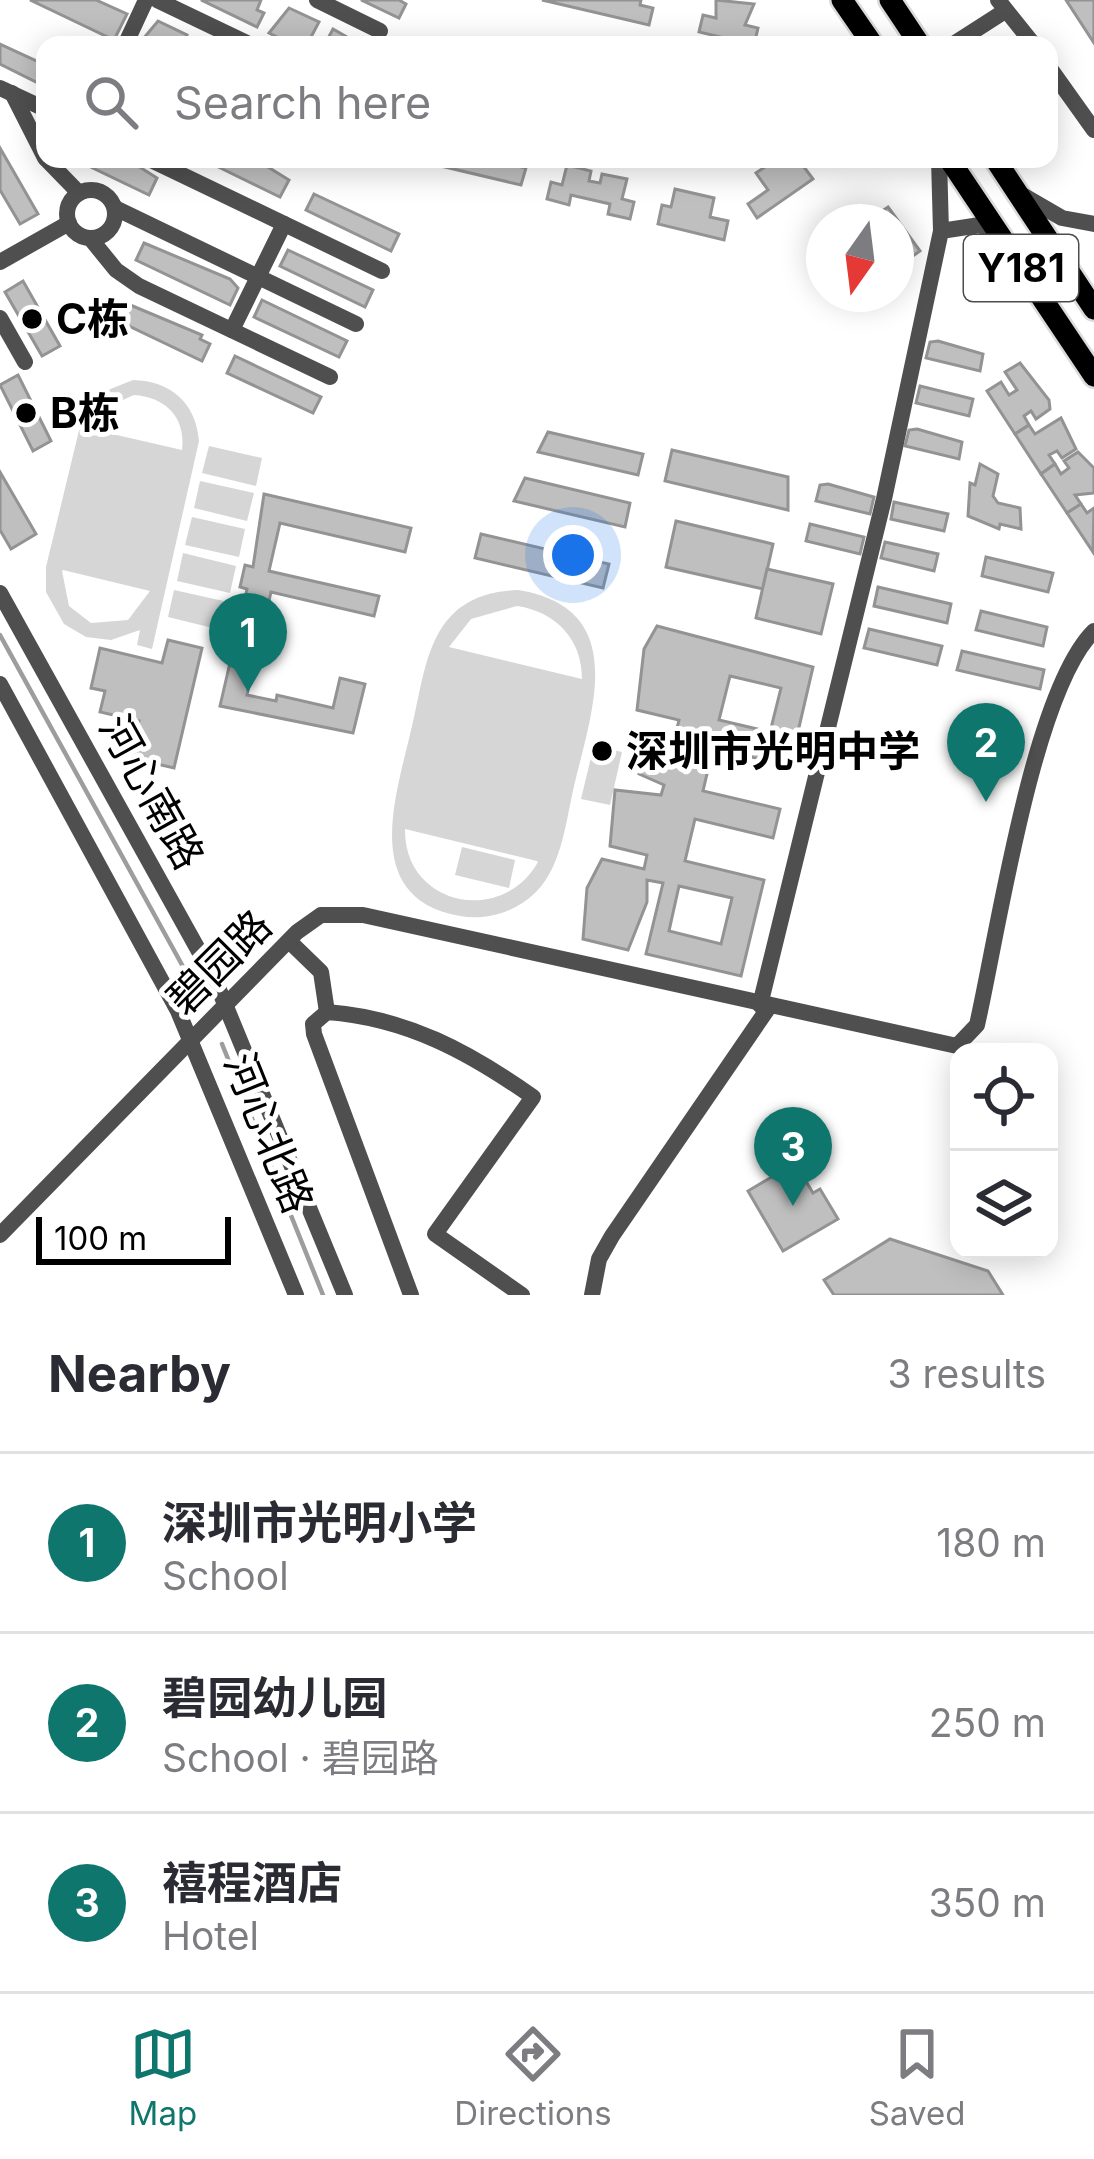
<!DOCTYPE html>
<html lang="en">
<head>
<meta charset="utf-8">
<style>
  :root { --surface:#fff; --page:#f7f7f7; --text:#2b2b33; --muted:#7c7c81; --line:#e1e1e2; --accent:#0f766e }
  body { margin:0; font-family:Inter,"Noto Sans SC",sans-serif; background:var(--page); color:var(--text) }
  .controls { position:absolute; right:36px; bottom:36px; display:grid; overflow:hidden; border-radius:24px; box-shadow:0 6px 30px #0003 }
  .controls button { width:108px; height:108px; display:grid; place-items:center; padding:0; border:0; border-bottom:3px solid var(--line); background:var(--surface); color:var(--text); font:60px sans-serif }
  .compass { position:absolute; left:806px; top:204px; width:108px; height:108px; border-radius:50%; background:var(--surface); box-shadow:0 6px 30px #0003; rotate:194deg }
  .scale { position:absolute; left:36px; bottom:30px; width:195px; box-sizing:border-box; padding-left:12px; border:6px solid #000; border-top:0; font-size:33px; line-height:42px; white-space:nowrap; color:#000; -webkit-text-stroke:9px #fff; paint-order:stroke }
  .you { position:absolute; left:573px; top:555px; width:42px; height:42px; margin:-30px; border:9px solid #fff; border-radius:50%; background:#1a73e8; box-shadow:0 0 0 18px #1a73e833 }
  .badge { display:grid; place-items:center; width:78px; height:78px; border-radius:50%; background:var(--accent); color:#fff; font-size:39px; font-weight:700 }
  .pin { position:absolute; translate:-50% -99px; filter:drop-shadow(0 3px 6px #0008) }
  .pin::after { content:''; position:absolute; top:63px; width:42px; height:36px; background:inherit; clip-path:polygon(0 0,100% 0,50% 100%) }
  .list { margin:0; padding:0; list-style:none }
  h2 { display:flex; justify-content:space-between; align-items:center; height:156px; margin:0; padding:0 48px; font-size:51px }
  h2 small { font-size:39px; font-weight:400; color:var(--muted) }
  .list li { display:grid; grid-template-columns:78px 1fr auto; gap:36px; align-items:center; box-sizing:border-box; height:180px; padding:0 48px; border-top:3px solid var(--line) }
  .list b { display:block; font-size:45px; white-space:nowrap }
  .list p { margin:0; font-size:39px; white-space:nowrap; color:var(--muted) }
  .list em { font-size:39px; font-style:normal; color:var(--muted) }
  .icon { flex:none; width:66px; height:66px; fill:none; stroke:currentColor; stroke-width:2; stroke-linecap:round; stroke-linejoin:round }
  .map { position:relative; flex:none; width:1094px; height:1295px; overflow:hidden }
  .search { position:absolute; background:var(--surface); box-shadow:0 6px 30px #0003; left:36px; right:36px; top:36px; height:132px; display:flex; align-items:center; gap:30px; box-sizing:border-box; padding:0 42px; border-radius:24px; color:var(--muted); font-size:45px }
  .sheet { height:696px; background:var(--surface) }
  nav { display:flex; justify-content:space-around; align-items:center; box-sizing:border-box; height:168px; border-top:3px solid var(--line); background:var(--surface); font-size:33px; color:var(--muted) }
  nav a { display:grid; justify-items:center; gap:6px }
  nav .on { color:var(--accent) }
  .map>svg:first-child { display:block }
  .green { fill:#d6d6d6; fill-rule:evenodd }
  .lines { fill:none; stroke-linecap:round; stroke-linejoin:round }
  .stream { stroke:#9d9d9d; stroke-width:4.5 }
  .building { fill:#bfbfbf; stroke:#939393; stroke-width:3; fill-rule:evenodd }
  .major-casing { stroke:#dbdbdb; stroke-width:26 }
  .minor { stroke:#4f4f4f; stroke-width:16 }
  .major { stroke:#000; stroke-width:21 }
  .poi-dot { fill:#000; stroke:#fff; stroke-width:4.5 }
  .labels { text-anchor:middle; stroke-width:10; stroke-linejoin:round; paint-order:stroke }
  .shield { fill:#fff; stroke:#4c4c4c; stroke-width:3 }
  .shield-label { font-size:39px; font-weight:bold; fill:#000 }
  .poi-label { font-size:42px; font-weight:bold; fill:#000; stroke:#fff; text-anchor:start }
  .street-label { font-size:42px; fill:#000; stroke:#fff }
</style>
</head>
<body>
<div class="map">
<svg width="1094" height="1295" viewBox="0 0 1094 1295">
  <rect width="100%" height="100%" fill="#fff"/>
  <!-- green -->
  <g class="green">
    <path d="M 133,380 C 171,381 196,403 199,441 L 152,649 L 137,645 L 140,630 L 111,640 L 86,637 L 64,624 L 46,592 L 46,567 L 83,414 L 98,394 ZM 134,395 C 166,397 186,418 182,450 L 95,430 L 109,406 ZM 62,571 L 63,570 L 150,591 L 128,620 L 91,623 L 69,606 Z"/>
    <path d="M 209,446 L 262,458 L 256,486 L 202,473 Z"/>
    <path d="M 200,481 L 254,493 L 247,521 L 194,508 Z"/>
    <path d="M 192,517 L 245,529 L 239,557 L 185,545 Z"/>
    <path d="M 183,553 L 236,566 L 230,593 L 177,581 Z"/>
    <path d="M 174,590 L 228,602 L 221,630 L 168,617 Z"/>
    <path d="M 518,590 C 629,608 593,707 575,782 C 566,818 563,865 536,892 C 516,912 487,921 460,916 C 358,898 397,793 412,726 C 421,690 425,643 451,616 C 469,597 493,591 518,590 ZM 517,606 C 556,612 582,639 582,679 L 449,647 L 471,619 ZM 405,829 L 537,861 L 538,862 C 502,926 404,906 405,829 Z"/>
    <path d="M 594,745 L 622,752 L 610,805 L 581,799 Z"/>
    <path d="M 462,847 L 515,860 L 509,888 L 455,875 Z"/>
  </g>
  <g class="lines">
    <!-- stream -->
    <g class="stream">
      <path d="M 0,635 L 197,992"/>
      <path d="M 222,1044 L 323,1295"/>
    </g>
  </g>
  <!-- building -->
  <g class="building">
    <path d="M 30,0 L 96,0 L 127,14 L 114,40 Z"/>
    <path d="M 201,0 L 261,0 L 257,10 L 264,13 L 257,27 Z"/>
    <path d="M 361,0 L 399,0 L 406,4 L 399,18 Z"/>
    <path d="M 542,0 L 641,0 L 640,5 L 653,8 L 649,25 Z"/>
    <path d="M 716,0 L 754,4 L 745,25 L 758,28 L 754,45 L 699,32 L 703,15 L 716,18 Z"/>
    <path d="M 1066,0 L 1094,0 L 1094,43 Z"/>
    <path d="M 289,8 L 319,22 L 311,37 L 325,44 L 333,29 L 361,45 L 293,45 L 269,33 Z"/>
    <path d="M 158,21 L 187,35 L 182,45 L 138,45 Z"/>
    <path d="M 0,44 L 45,65 L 42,85 L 0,64 Z"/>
    <path d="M 0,148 L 38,214 L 20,224 L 0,190 Z"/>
    <path d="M 74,159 L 127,159 L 157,178 L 149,195 Z"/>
    <path d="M 202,159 L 255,159 L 289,180 L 280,197 Z"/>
    <path d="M 514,159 L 512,165 L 526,168 L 521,185 L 411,159 Z"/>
    <path d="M 777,159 L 798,159 L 813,179 L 757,218 L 748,204 L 768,190 L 756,173 Z"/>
    <path d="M 567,165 L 591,171 L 589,181 L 600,183 L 602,174 L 627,179 L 622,199 L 634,202 L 630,219 L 608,214 L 610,204 L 571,195 L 569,205 L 547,199 L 551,182 L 562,185 Z"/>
    <path d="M 675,189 L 714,198 L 710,217 L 728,221 L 724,240 L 658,224 L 662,205 L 671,207 Z"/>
    <path d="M 314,194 L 399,234 L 391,251 L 306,210 Z"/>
    <path d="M 888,207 L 920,251 L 897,267 L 896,222 L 866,222 Z"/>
    <path d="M 144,243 L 230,279 L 238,288 L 230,305 L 136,260 Z"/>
    <path d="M 288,250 L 373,290 L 365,307 L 280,266 Z"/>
    <path d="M 23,281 L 60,346 L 42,356 L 5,292 Z"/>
    <path d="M 116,299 L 202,335 L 200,339 L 210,344 L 202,361 L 108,316 Z"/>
    <path d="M 262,300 L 347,341 L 339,357 L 254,317 Z"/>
    <path d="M 938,341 L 983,354 L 980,371 L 926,358 L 930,342 Z"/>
    <path d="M 235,356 L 321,397 L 313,413 L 227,373 Z"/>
    <path d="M 1020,363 L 1049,400 L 1050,409 L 1036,419 L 1031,411 L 1024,416 L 1029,425 L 1015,434 L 987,391 L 1001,382 L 1009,395 L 1017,390 L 1005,372 Z"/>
    <path d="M 18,375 L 51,441 L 33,451 L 0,385 Z"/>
    <path d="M 920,386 L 973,399 L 969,416 L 916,403 Z"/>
    <path d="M 1061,418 L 1076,449 L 1062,458 L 1057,451 L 1049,455 L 1055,464 L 1041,474 L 1015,434 L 1029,425 L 1035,434 Z"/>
    <path d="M 917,429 L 962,442 L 959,459 L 905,446 L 909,430 Z"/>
    <path d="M 548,432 L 643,454 L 638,475 L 538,452 Z"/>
    <path d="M 672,450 L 788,477 L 788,510 L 665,481 Z"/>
    <path d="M 1078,452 L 1094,468 L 1094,493 L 1075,495 L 1081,504 L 1067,513 L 1041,474 L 1055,464 L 1061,474 L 1069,468 L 1064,461 Z"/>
    <path d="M 980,464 L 998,474 L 993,496 L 998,503 L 1020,508 L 1021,529 L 1000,524 L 999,529 L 968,516 L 970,483 L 975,485 Z"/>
    <path d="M 0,472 L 36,534 L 11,549 L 0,530 Z"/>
    <path d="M 525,478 L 630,503 L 625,527 L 514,501 Z"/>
    <path d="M 828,484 L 874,497 L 870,514 L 816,501 L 820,485 Z"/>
    <path d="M 264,494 L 411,528 L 405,552 L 280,523 L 269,571 L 379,596 L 374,616 L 271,592 L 247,695 L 276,701 L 277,695 L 333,708 L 340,678 L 365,684 L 353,733 L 220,706 L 247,589 L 240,587 L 245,565 L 253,567 Z"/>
    <path d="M 894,502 L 948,514 L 944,531 L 891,519 Z"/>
    <path d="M 1081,504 L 1087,513 L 1094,508 L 1093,552 L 1067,513 Z"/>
    <path d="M 676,521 L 773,544 L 763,589 L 666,567 Z"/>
    <path d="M 810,524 L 864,537 L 860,554 L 806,541 Z"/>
    <path d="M 481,534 L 609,564 L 603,588 L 475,558 Z"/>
    <path d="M 885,542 L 938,554 L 934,571 L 881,558 Z"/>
    <path d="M 986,557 L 1053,573 L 1048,592 L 982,576 Z"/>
    <path d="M 767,569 L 833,584 L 821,634 L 756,618 Z"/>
    <path d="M 878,587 L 951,604 L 947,623 L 874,606 Z"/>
    <path d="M 981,611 L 1047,627 L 1043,646 L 976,630 Z"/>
    <path d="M 657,626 L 813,667 L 790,766 L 713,748 L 703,791 L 780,809 L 773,838 L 695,819 L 685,861 L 764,880 L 741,976 L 646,954 L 663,883 L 647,880 L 647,902 L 628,950 L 583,939 L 587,888 L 602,859 L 644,869 L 647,855 L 610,846 L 615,790 L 661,795 L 664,785 L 639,774 L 650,730 L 675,736 L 679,720 L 637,710 L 644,649 ZM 730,676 L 781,688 L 770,732 L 719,720 ZM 679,886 L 732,898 L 721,944 L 669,931 Z"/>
    <path d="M 869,629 L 942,646 L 937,665 L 864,648 Z"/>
    <path d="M 168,640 L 202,648 L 174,768 L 131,758 L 139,721 L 100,712 L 105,691 L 91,688 L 100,648 L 162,663 Z"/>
    <path d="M 962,651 L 1044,670 L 1040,689 L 957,670 Z"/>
    <path d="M 795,1163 L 813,1193 L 820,1189 L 838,1219 L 783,1251 L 748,1191 Z"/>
    <path d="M 890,1239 L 988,1271 L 1003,1295 L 834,1295 L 824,1280 Z"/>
  </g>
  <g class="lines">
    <defs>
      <g id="major">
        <path d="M 842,0 L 873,45"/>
        <path d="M 890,0 L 920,45"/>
        <path d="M 949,159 L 1094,376"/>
        <path d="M 995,159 L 1094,309"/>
      </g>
    </defs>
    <!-- major casing -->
    <use href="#major" class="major-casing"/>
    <!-- minor -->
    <g class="minor">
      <path d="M 157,0 L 251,45"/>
      <path d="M 317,0 L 380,31"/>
      <path d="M 998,0 L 1034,45"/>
      <path d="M 126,43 L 146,0"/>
      <path d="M 952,45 L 1005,11"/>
      <path d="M 1049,67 L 1094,130"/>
      <path d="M 0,88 L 45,109"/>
      <path d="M 12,93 L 45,158"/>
      <path d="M 46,159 L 79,193"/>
      <path d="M 149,159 L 382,271"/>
      <path d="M 939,159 L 941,231"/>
      <circle cx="91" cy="214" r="24"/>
      <path d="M 1024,196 L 1062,218 L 1094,224"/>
      <path d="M 115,208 L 356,324"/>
      <path d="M 90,238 L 116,270 L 139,286 L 330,377"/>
      <path d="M 0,262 L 69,223"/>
      <path d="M 0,318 L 25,362"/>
      <path d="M 232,330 L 284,224"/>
      <path d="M 0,593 L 215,980 L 345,1295"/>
      <path d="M 0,684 L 178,1011 L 296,1295"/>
      <path d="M 289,941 L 321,972 L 327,1012"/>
      <path d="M 760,1005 L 884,499 L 941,231 L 980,225 L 1000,236"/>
      <path d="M 0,1235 L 297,932 L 321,915 L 363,915 L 957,1046 L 977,1025 C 998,933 1033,691 1094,631"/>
      <path d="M 411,1295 L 314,1034 L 313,1024 L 327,1012 C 407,1018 469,1052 533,1097 L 435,1234 L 522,1295"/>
      <path d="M 592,1295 L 599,1259 L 612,1236 L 769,1007"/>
    </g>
    <!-- major -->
    <use href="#major" class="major"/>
  </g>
  <!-- markers -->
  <g class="poi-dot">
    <circle cx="32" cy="319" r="12"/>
    <circle cx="26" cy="413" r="12"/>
    <circle cx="602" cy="751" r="12"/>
  </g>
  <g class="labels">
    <!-- shield labels -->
    <rect class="shield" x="964" y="235" width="114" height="66" rx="9"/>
    <g class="shield-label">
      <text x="1021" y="282">Y181</text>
    </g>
    <!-- poi labels -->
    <g class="poi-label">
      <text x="56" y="334">C栋</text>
      <text x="50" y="428">B栋</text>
      <text x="626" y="766">深圳市光明中学</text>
    </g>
    <!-- street labels -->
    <g class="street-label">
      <text transform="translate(152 792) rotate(61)" y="15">河心南路</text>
      <text transform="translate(219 962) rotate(-45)" y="15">碧园路</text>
      <text transform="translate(269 1133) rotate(68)" y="15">河心北路</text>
    </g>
  </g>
</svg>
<div class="controls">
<button><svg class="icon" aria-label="locate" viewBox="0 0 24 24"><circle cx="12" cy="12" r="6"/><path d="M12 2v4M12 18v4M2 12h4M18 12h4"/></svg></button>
<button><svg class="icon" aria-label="layers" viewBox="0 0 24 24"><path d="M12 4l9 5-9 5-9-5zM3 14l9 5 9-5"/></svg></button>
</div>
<svg class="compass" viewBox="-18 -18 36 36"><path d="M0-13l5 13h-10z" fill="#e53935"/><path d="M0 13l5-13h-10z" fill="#7c7c81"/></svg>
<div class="scale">100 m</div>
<div class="you"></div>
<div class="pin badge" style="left:248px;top:692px">1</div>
<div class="pin badge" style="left:986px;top:802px">2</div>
<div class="pin badge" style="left:793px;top:1206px">3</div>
<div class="search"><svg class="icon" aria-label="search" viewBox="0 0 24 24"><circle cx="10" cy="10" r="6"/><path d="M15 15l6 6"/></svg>Search here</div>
</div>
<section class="sheet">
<h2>Nearby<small>3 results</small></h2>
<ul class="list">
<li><span class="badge">1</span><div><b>深圳市光明小学</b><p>School</p></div><em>180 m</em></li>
<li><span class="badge">2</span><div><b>碧园幼儿园</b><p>School · 碧园路</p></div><em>250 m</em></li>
<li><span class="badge">3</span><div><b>禧程酒店</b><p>Hotel</p></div><em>350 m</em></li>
</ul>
</section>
<nav>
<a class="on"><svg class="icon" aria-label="map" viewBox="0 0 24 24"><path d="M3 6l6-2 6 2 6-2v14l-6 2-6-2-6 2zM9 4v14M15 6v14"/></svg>Map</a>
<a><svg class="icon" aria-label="directions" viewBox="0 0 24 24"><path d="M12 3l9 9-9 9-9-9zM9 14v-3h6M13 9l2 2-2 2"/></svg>Directions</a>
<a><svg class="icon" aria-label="saved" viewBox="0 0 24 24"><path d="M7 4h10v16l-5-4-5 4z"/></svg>Saved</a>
</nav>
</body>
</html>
